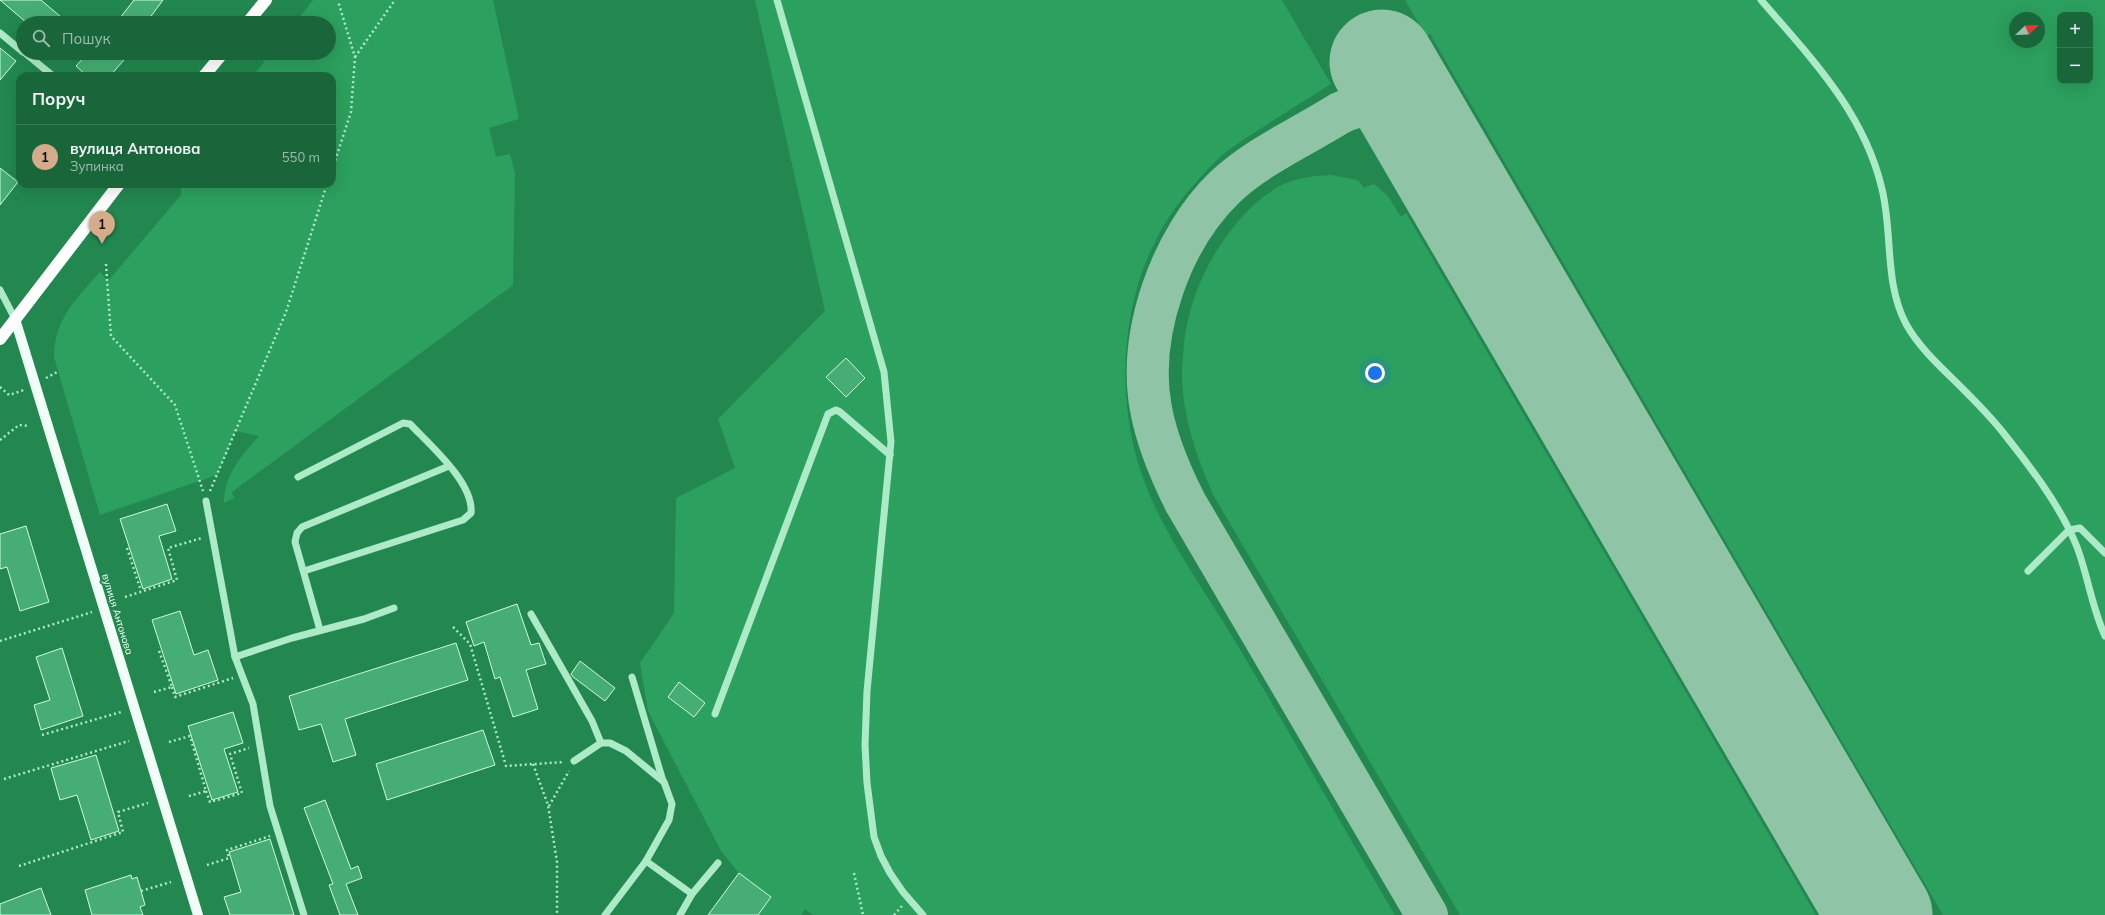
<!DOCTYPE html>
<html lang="uk">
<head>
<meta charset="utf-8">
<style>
  :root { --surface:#1a663b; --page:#276e46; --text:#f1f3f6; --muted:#9fbdaf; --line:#387a55; --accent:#d6ab8b }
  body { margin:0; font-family:Mulish,sans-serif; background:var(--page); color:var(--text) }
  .controls { position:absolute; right:12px; top:12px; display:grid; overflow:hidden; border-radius:8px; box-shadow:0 4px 16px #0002 }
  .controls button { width:36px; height:36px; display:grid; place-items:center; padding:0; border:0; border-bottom:1px solid var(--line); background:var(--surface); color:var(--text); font:20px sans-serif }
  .compass { position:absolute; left:2009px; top:12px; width:36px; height:36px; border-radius:50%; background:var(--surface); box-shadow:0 4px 16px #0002; rotate:67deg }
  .you { position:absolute; left:1375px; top:373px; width:14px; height:14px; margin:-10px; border:3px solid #fff; border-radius:50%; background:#1a73e8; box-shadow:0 0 0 6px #1a73e833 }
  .badge { display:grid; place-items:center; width:26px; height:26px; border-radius:50%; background:var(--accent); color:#111; font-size:13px; font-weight:700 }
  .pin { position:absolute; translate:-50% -33px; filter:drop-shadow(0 1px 2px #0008) }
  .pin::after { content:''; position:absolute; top:21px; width:14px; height:12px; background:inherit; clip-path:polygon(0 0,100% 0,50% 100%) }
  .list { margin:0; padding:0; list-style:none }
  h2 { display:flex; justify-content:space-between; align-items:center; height:52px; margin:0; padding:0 16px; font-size:17px }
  h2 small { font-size:13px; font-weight:400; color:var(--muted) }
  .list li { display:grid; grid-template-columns:26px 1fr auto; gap:12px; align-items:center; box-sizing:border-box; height:64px; padding:0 16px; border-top:1px solid var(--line) }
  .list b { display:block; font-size:15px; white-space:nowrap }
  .list p { margin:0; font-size:13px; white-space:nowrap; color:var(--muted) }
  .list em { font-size:13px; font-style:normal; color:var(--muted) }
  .icon { flex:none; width:22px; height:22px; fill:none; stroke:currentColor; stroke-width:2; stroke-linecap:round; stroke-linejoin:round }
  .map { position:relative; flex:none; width:2105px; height:915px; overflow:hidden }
  .search { position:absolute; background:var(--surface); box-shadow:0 4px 16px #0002; left:16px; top:16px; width:320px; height:44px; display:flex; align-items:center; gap:10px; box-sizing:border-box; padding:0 14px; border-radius:22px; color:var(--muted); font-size:15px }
  .panel { position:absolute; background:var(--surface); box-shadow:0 4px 16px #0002; left:16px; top:72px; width:320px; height:116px; border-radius:12px }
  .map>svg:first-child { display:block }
  .green { fill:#2ca05e; fill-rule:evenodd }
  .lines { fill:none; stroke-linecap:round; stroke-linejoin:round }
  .taxiway { stroke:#90c4a7; stroke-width:42 }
  .runway { stroke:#90c4a7; stroke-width:105 }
  .building { fill:#46ae74; stroke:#d1f7e2 }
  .path { stroke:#adeac7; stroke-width:2.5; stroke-dasharray:2 3; stroke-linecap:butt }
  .minor { stroke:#adeac7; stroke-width:7 }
  .major { stroke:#f0fef7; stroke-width:10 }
  .highway { stroke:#fff; stroke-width:12 }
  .labels { text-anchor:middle; stroke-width:4; stroke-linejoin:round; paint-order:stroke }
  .street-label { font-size:10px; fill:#fff; stroke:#22884f }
</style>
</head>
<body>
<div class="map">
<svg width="2105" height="915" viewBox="0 0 2105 915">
  <rect width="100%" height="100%" fill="#22884f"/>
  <!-- green -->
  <g class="green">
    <path d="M 313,0 L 493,0 L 519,119 L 489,128 L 496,157 L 510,154 L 515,173 L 513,285 L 232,492 L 234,498 L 224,503 C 224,475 242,455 259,436 L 236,431 L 217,475 L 100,515 L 54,357 C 54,319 77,298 100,272 L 108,281 L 181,195 L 181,184 L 332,184 L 332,76 L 253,76 L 271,53 L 329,53 L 329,23 L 295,23 Z"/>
    <path d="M 755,0 L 1282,0 L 1331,84 C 1307,99 1283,114 1260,129 C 1245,139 1228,149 1216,161 C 1193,184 1170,211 1156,240 C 1118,313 1116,410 1146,486 C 1168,541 1204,590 1235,641 C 1289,731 1341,824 1395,915 L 813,915 L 805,909 L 801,915 L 758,915 L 771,897 L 739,873 L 721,851 L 648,711 L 640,663 L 674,613 L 676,498 L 735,468 L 718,419 L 825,311 Z"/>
    <path d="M 1405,0 L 2105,0 L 2105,915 L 1943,915 L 1430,34 L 1426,36 ZM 2060,15 L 2090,15 L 2090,81 L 2060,81 ZM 2015,18 L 2039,18 L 2039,42 L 2015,42 Z"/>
    <path d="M 1331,175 L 1358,180 L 1364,188 L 1374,184 L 1388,196 L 1401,217 L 1406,213 L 1816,915 L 1460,915 L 1215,498 C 1197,459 1182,416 1182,373 C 1183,354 1184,334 1189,316 C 1200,269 1235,212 1278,187 C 1293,178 1313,176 1331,175 Z"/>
  </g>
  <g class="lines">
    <!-- taxiway -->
    <path class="taxiway" d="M 1427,915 L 1185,502 C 1170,472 1157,442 1151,409 C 1137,334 1171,239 1225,187 C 1258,156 1302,137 1340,113 C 1389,91 1408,122 1437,156"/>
    <!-- runway -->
    <path class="runway" d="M 1382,62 L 1880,915"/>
  </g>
  <!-- building -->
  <g class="building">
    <path d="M 0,0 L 41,0 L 68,23 L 27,23 Z"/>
    <path d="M 134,0 L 163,0 L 146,23 L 116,23 Z"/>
    <path d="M 0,48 L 16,61 L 0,80 Z"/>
    <path d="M 88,53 L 130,53 L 110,76 L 87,76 L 76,66 Z"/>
    <path d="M 0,168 L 18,182 L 0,205 Z"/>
    <path d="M 846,358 L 865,378 L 846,397 L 826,377 Z"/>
    <path d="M 167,504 L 176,531 L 159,536 L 172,579 L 143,589 L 120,519 Z"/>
    <path d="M 26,526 L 49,602 L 20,611 L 7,567 L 0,569 L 0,534 Z"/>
    <path d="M 517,604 L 531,645 L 539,643 L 546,664 L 526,670 L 538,709 L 513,717 L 500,677 L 495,679 L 484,642 L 474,646 L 466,622 Z"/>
    <path d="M 180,611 L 194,655 L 208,650 L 218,680 L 176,694 L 152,620 Z"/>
    <path d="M 456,643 L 468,680 L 345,719 L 356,755 L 333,762 L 321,724 L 299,730 L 289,696 Z"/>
    <path d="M 62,648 L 83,716 L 41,730 L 34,705 L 50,700 L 36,657 Z"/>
    <path d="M 580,661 L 615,688 L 605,701 L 573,677 L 571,674 Z"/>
    <path d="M 679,682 L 705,703 L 694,717 L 668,697 Z"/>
    <path d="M 233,712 L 243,743 L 224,749 L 238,792 L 212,800 L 188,726 Z"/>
    <path d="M 483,730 L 495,765 L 387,800 L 376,764 Z"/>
    <path d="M 96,755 L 119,831 L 91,840 L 77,795 L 60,800 L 51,768 Z"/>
    <path d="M 325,800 L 351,869 L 358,866 L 362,878 L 346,884 L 358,915 L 340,915 L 329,885 L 333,884 L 304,808 Z"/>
    <path d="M 270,839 L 294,915 L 230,915 L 224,897 L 241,892 L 229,852 Z"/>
    <path d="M 739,873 L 771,897 L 758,915 L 708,915 Z"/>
    <path d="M 131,875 L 132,879 L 137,877 L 145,905 L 140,907 L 143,915 L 92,915 L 85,890 Z"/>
    <path d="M 41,888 L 51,915 L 0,915 L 0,904 Z"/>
  </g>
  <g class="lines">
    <!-- path -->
    <g class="path">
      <path d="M 355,57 L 395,0"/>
      <path d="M 332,170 L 351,112 L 355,57 L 338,1"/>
      <path d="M 106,264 L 111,336 L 175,405 L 203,491"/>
      <path d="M 46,378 L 59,371"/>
      <path d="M 0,387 L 9,395 L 24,390"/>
      <path d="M 0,440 L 19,425 L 29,426"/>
      <path d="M 210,491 L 286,312 L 327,184"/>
      <path d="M 127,548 L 141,591"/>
      <path d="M 125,597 L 177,580 L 168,548 L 202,538"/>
      <path d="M 453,627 L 470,644 L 506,766 L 564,762"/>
      <path d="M 0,641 L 92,612"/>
      <path d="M 172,687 L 175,697 L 233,678"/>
      <path d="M 154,692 L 172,687 L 158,648"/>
      <path d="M 42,735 L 121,712"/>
      <path d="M 169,742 L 190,736 L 206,791 L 186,797"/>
      <path d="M 533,764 L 548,805 L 557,862 L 557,915"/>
      <path d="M 4,779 L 129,741"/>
      <path d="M 206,791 L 210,802 L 242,793 L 230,754 L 249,748"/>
      <path d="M 549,806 L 569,771"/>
      <path d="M 207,865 L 229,858 L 227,850 L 270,836"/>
      <path d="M 19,866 L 123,832 L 118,812 L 148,803"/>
      <path d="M 854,873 L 863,915"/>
      <path d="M 141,891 L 171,882"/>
      <path d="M 894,915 L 902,906"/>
    </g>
    <!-- minor -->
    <g class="minor">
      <path d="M 777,0 L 884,372 L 891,442 L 867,691 L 865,745 L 867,783 L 874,837 L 881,856 L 890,873 L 903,892 L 923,915"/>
      <path d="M 1761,0 C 1811,58 1864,112 1882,189 C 1893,234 1884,282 1906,324 C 1920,349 1942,368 1962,388 C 1977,403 1992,418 2005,435 C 2032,469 2061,507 2077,547 C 2088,576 2092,608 2105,636"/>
      <path d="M 0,33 L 23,52"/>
      <path d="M 25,53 L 53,76"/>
      <path d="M 0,290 L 15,319"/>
      <path d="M 298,477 L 403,423 L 410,424 C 430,445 474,483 471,513 L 463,520 L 304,571"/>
      <path d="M 206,501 L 235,657 L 253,704 L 270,806 L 304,915"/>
      <path d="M 2028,571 L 2069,530 L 2080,528 L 2105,553"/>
      <path d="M 531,614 L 592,721 L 601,743"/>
      <path d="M 320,630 L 295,542 L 297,533 L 302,527 L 449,466"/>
      <path d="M 235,657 L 292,638 L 364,619 L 394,608"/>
      <path d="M 632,677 L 663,781"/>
      <path d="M 715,714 L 828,414 L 836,410 L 840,412 L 890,455"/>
      <path d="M 574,761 L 601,743 L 610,743 L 626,751 L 664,782 L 672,804 L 669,820 L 646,861 L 605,915"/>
      <path d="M 646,861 L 692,894 L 718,863"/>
      <path d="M 680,915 L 692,894"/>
    </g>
    <!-- major -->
    <path class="major" d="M 15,319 L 198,915"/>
    <!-- highway -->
    <g class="highway">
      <path d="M 247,23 L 266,0"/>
      <path d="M 204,76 L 223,53"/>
      <path d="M 0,339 L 119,184"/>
    </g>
  </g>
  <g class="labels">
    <!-- street labels -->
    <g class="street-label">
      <text transform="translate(118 614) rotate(73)" y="4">вулиця Антонова</text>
    </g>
  </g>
</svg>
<div class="controls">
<button>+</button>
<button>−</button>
</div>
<svg class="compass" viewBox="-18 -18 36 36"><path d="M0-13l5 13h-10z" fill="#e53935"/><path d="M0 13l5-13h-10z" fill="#9fbdaf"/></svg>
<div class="you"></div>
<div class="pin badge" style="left:102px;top:244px">1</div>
<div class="search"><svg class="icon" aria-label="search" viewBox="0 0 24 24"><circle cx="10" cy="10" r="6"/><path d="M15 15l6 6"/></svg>Пошук</div>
<section class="panel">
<h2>Поруч<small></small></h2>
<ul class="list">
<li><span class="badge">1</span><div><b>вулиця Антонова</b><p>Зупинка</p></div><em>550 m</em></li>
</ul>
</section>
</div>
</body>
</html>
